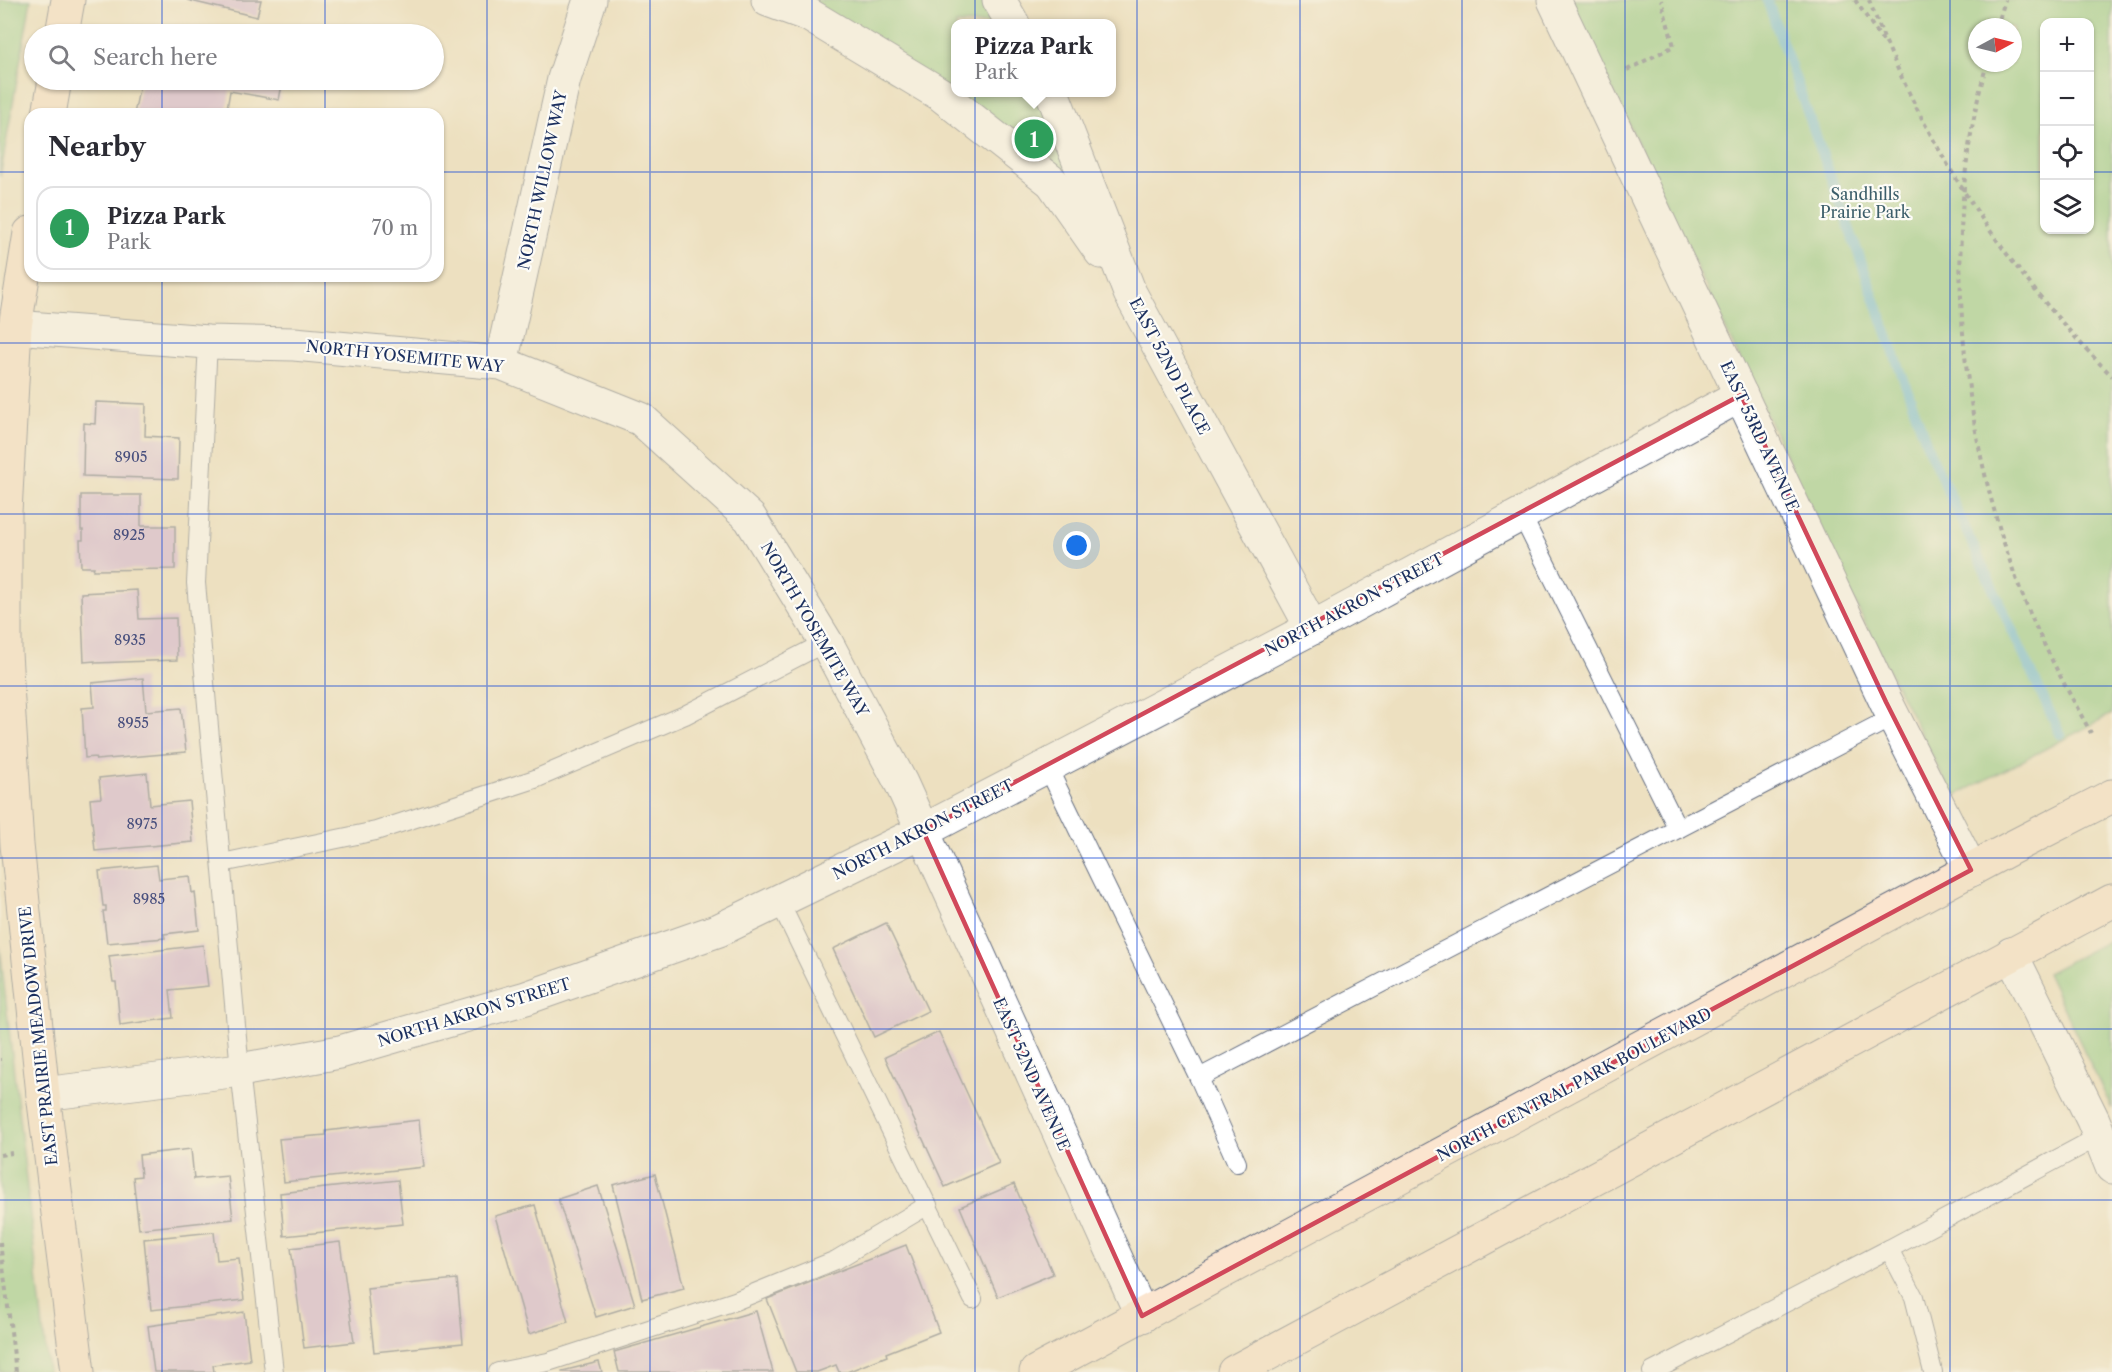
<!DOCTYPE html>
<html lang="en">
<head>
<meta charset="utf-8">
<style>
  :root { --surface:#fff; --page:#f2f2f3; --text:#2b2b33; --muted:#7c7c81; --line:#e1e1e2; --accent:#2563eb }
  body { margin:0; font-family:"Libre Caslon Text",serif; background:var(--page); color:var(--text) }
  .controls { position:absolute; right:18px; top:18px; display:grid; overflow:hidden; border-radius:12px; box-shadow:0 2px 4px #0004 }
  .controls button { width:54px; height:54px; display:grid; place-items:center; padding:0; border:0; border-bottom:2px solid var(--line); background:var(--surface); color:var(--text); font:30px sans-serif }
  .compass { position:absolute; left:1968px; top:18px; width:54px; height:54px; border-radius:50%; background:var(--surface); box-shadow:0 2px 4px #0004; rotate:83deg }
  .you { position:absolute; left:1077px; top:546px; width:21px; height:21px; margin:-15px; border:4px solid #fff; border-radius:50%; background:#1a73e8; box-shadow:0 0 0 9px #1a73e833 }
  .badge { display:grid; place-items:center; width:39px; height:39px; border-radius:50%; background:var(--accent); color:#fff; font-size:20px; font-weight:700 }
  .pin { position:absolute; translate:-50% -50%; border:3px solid #fff; box-shadow:0 2px 6px #0006 }
  .popup { position:absolute; left:951px; top:19px; width:165px; height:78px; box-sizing:border-box; display:grid; place-content:center; border-radius:12px; background:var(--surface); filter:drop-shadow(0 2px 4px #0005); font-size:20px; white-space:nowrap; color:var(--muted) }
  .popup b { font-size:22px; color:var(--text) }
  .popup::after { content:''; position:absolute; left:50%; top:100%; margin-left:-12px; border:12px solid transparent; border-top-color:var(--surface) }
  .list { margin:0; padding:0; list-style:none }
  h2 { display:flex; justify-content:space-between; align-items:center; height:78px; margin:0; padding:0 24px; font-size:26px }
  h2 small { font-size:20px; font-weight:400; color:var(--muted) }
  .list li { display:grid; grid-template-columns:39px 1fr auto; gap:18px; align-items:center; box-sizing:border-box; height:84px; margin:0 12px 12px; padding:0 12px; border:2px solid var(--line); border-radius:18px }
  .list b { display:block; font-size:22px; white-space:nowrap }
  .list p { margin:0; font-size:20px; white-space:nowrap; color:var(--muted) }
  .list em { font-size:20px; font-style:normal; color:var(--muted) }
  .icon { flex:none; width:33px; height:33px; fill:none; stroke:currentColor; stroke-width:2; stroke-linecap:round; stroke-linejoin:round }
  .map { position:relative; flex:none; width:2112px; height:1372px; overflow:hidden }
  .search { position:absolute; background:var(--surface); box-shadow:0 2px 4px #0004; left:24px; top:24px; width:420px; height:66px; display:flex; align-items:center; gap:15px; box-sizing:border-box; padding:0 21px; border-radius:33px; color:var(--muted); font-size:22px }
  .panel { position:absolute; background:var(--surface); box-shadow:0 2px 4px #0004; left:24px; top:108px; width:420px; height:174px; border-radius:18px }
  .map>svg:first-child { display:block }
  .green { fill:#8acc85; stroke:#527e72; stroke-width:1.5; fill-rule:evenodd }
  .lines { fill:none; stroke-linecap:round; stroke-linejoin:round }
  .stream { stroke:#5eb9dc; stroke-width:10 }
  .building { fill:#cfaed9 }
  .lane-casing { stroke:#646d80; stroke-width:20 }
  .street-casing { stroke:#646d80; stroke-width:35 }
  .secondary-casing { stroke:#646d80; stroke-width:35 }
  .path { stroke:#646d80; stroke-width:4; stroke-dasharray:4.5 4.5; stroke-linecap:butt }
  .lane { stroke:#fff; stroke-width:18 }
  .street { stroke:#fff; stroke-width:33 }
  .secondary { stroke:#fbe5cf; stroke-width:33 }
  .marked { fill:none; stroke:#d1495b; stroke-width:4.5; stroke-linejoin:round }
  .grid { fill:none; stroke:#1d4ed8; stroke-width:1.5; stroke-opacity:0.55 }
  .labels { text-anchor:middle; stroke-width:4.5; stroke-linejoin:round; paint-order:stroke }
  .number-label { font-size:14px; fill:#484f7d }
  .street-label { font-size:16px; fill:#1b2f5e; stroke:#fdfcf7 }
  .park-label { font-size:16px; fill:#3c5e6a; stroke:#fdfcf7 }
</style>
</head>
<body>
<div class="map">
<svg width="2112" height="1372" viewBox="0 0 2112 1372">
  <rect width="100%" height="100%" fill="#fdfcf7"/>
  <filter id="ink" filterUnits="userSpaceOnUse"><feTurbulence type="fractalNoise" baseFrequency=".0167" numOctaves="2"/><feDisplacementMap in="SourceGraphic" scale="12" xChannelSelector="R" yChannelSelector="G"/><feConvolveMatrix kernelMatrix="1 2 1 2 8 2 1 2 1" color-interpolation-filters="sRGB"/></filter>
  <filter id="wash" filterUnits="userSpaceOnUse"><feTurbulence type="fractalNoise" baseFrequency=".008" numOctaves="4" result="noise"/><feDisplacementMap in="SourceGraphic" scale="24" xChannelSelector="R" yChannelSelector="G"/><feGaussianBlur stdDeviation="1.35" result="paint"/><feColorMatrix in="noise" values="0 0 0 0 0 0 0 0 0 0 0 0 0 0 0 0 0 1.4 0 .05"/><feComposite in="paint" operator="in"/></filter>
  <g filter="url(#wash)">
    <rect width="100%" height="100%" fill="#ede0c0"/>
    <!-- green -->
    <g class="green">
      <path d="M 0,0 L 31,0 L 0,177 Z"/>
      <path d="M 768,0 L 999,0 L 1013,23 L 956,24 L 956,92 L 1052,93 L 1130,293 L 1052,182 Z"/>
      <path d="M 1570,0 L 2112,0 L 2112,714 L 1953,797 L 1872,638 ZM 2044,22 L 2090,22 L 2090,230 L 2044,230 ZM 1977,27 L 2013,27 L 2013,63 L 1977,63 Z"/>
      <path d="M 2112,939 L 2112,1109 L 2047,973 Z"/>
      <path d="M 0,946 L 4,985 L 48,1372 L 0,1372 Z"/>
    </g>
    <g class="lines">
      <!-- stream -->
      <path class="stream" d="M 1767,0 L 1929,450 L 2060,734"/>
    </g>
    <g id="blocks">
      <!-- building -->
      <g class="building">
        <path d="M 187,0 L 261,0 L 257,17 Z"/>
        <path d="M 141,80 L 283,80 L 279,100 L 230,91 L 226,114 L 134,114 Z"/>
        <path d="M 96,402 L 146,404 L 145,436 L 179,438 L 178,479 L 83,476 L 84,423 L 95,424 Z"/>
        <path d="M 81,495 L 141,495 L 141,526 L 175,526 L 175,569 L 93,570 L 94,567 L 81,567 L 80,540 L 83,540 L 83,530 L 81,530 Z"/>
        <path d="M 137,590 L 139,619 L 176,618 L 177,660 L 95,663 L 95,661 L 84,662 L 81,593 Z"/>
        <path d="M 143,678 L 146,711 L 181,708 L 186,752 L 96,760 L 95,757 L 85,758 L 82,708 L 94,707 L 92,683 Z"/>
        <path d="M 147,773 L 150,805 L 189,801 L 193,842 L 95,851 L 90,799 L 101,798 L 99,778 Z"/>
        <path d="M 157,865 L 159,879 L 190,876 L 192,893 L 195,892 L 199,930 L 164,934 L 165,938 L 107,943 L 103,911 L 106,911 L 106,906 L 103,906 L 99,871 Z"/>
        <path d="M 886,923 L 928,1011 L 874,1037 L 833,949 Z"/>
        <path d="M 203,945 L 208,986 L 170,990 L 173,1018 L 120,1025 L 116,982 L 113,982 L 109,956 Z"/>
        <path d="M 939,1032 L 999,1163 L 945,1187 L 885,1057 Z"/>
        <path d="M 419,1120 L 424,1167 L 284,1182 L 279,1139 L 326,1135 L 326,1131 Z"/>
        <path d="M 191,1149 L 194,1179 L 228,1176 L 233,1219 L 139,1229 L 133,1177 L 141,1176 L 139,1155 Z"/>
        <path d="M 655,1174 L 684,1288 L 642,1299 L 613,1185 Z"/>
        <path d="M 398,1180 L 403,1224 L 284,1236 L 280,1193 Z"/>
        <path d="M 1014,1184 L 1053,1274 L 998,1297 L 960,1207 Z"/>
        <path d="M 598,1186 L 635,1305 L 596,1317 L 558,1199 Z"/>
        <path d="M 535,1205 L 568,1322 L 529,1334 L 495,1216 Z"/>
        <path d="M 214,1232 L 217,1260 L 239,1258 L 244,1300 L 151,1310 L 144,1239 Z"/>
        <path d="M 340,1242 L 354,1342 L 304,1348 L 291,1248 Z"/>
        <path d="M 906,1245 L 939,1332 L 886,1353 L 887,1356 L 847,1372 L 839,1372 L 836,1365 L 817,1372 L 796,1372 L 767,1299 Z"/>
        <path d="M 457,1279 L 463,1343 L 374,1352 L 367,1288 Z"/>
        <path d="M 756,1311 L 773,1372 L 619,1372 L 614,1352 Z"/>
        <path d="M 244,1312 L 250,1360 L 213,1365 L 214,1372 L 154,1372 L 148,1326 Z"/>
        <path d="M 599,1362 L 602,1372 L 562,1372 L 562,1371 Z"/>
      </g>
    </g>
  </g>
  <g filter="url(#ink)">
    <use href="#blocks" fill-opacity="0" stroke="#646d80" stroke-width="1.5"/>
    <g class="lines">
      <defs>
        <g id="lane">
          <path d="M 208,342 L 196,583 L 240,1070 L 274,1372"/>
          <path d="M 1521,514 L 1678,829"/>
          <path d="M 1047,766 L 1199,1078 L 1237,1163"/>
          <path d="M 222,863 L 376,831 L 535,779 L 685,715 L 826,642"/>
          <path d="M 779,901 L 973,1299"/>
          <path d="M 1199,1078 L 1893,717"/>
          <path d="M 498,1372 L 548,1362 L 735,1301 L 836,1260 L 928,1205"/>
          <path d="M 1652,1372 L 1889,1249"/>
          <path d="M 1933,1372 L 1914,1297 L 1889,1249 L 2100,1136"/>
        </g>
        <g id="street">
          <path d="M 768,0 L 809,15 L 940,94 L 1052,182 L 1101,252"/>
          <path d="M 999,0 L 1013,24"/>
          <path d="M 1554,0 L 1886,702 L 1971,870"/>
          <path d="M 1052,92 L 1130,293 L 1312,628"/>
          <path d="M 15,327 L 208,342 L 294,344 L 501,363 L 641,419 L 750,518 L 826,642 L 901,783 L 1142,1316"/>
          <path d="M 501,363 L 564,79 L 590,0"/>
          <path d="M 2011,954 L 2093,1120 L 2112,1167"/>
          <path d="M 43,1094 L 240,1070 L 340,1052 L 526,998 L 719,930 L 923,831 L 1312,628 L 1741,395"/>
        </g>
        <g id="secondary">
          <path d="M 62,34 L 68,0"/>
          <path d="M 49,114 L 55,80"/>
          <path d="M 30,233 L 15,327 L 5,512 L 5,653 L 17,845 L 43,1094 L 78,1372"/>
          <path d="M 1036,1372 L 2011,848 L 2112,796"/>
          <path d="M 1234,1372 L 2112,901"/>
        </g>
      </defs>
      <!-- lane casing -->
      <use href="#lane" class="lane-casing"/>
      <!-- street casing -->
      <use href="#street" class="street-casing"/>
      <!-- secondary casing -->
      <use href="#secondary" class="secondary-casing"/>
      <!-- path -->
      <g class="path">
        <path d="M 1855,0 L 1883,41"/>
        <path d="M 1869,0 C 1924,145 2003,266 2112,376"/>
        <path d="M 1997,27 L 2005,0"/>
        <path d="M 1987,63 C 1939,232 1959,432 2022,594 C 2041,643 2066,687 2091,733"/>
        <path d="M 1627,70 L 1674,46 L 1661,0"/>
        <path d="M 0,1060 L 1,1060"/>
        <path d="M 0,1155 L 12,1153"/>
        <path d="M 0,1242 L 16,1372"/>
      </g>
      <!-- lane -->
      <use href="#lane" class="lane"/>
      <!-- street -->
      <use href="#street" class="street"/>
      <!-- secondary -->
      <use href="#secondary" class="secondary"/>
    </g>
  </g>
  <!-- marked area -->
  <path d="M0 0H2112V1372H0ZM 1741,395 L 1886,702 L 1971,870 L 1142,1316 L 923,831 Z" fill="#ede0c0" fill-opacity=".55" fill-rule="evenodd"/>
  <path class="marked" d="M 1741,395 L 1886,702 L 1971,870 L 1142,1316 L 923,831 Z"/>
  <!-- grid -->
  <path class="grid" d="M 162,0 L 162,34M 325,0 L 325,34M 487,0 L 487,1372M 650,0 L 650,1372M 812,0 L 812,1372M 975,0 L 975,1372M 1137,0 L 1137,1372M 1300,0 L 1300,1372M 1462,0 L 1462,1372M 1625,0 L 1625,1372M 1787,0 L 1787,1372M 1950,0 L 1950,1372M 162,80 L 162,114M 325,80 L 325,114M 0,172 L 30,172M 438,172 L 2044,172M 2090,172 L 2112,172M 162,276 L 162,1372M 325,276 L 325,1372M 0,343 L 2112,343M 0,514 L 2112,514M 0,686 L 2112,686M 0,858 L 2112,858M 0,1029 L 2112,1029M 0,1200 L 2112,1200"/>
  <g class="labels">
    <!-- number labels -->
    <g class="number-label">
      <text x="131" y="462">8905</text>
      <text x="129" y="540">8925</text>
      <text x="130" y="645">8935</text>
      <text x="133" y="728">8955</text>
      <text x="142" y="829">8975</text>
      <text x="149" y="904">8985</text>
    </g>
    <!-- street labels -->
    <g class="street-label">
      <text transform="translate(542 180) rotate(-78)" y="6">NORTH WILLOW WAY</text>
      <text transform="translate(405 356) rotate(6)" y="6">NORTH YOSEMITE WAY</text>
      <text transform="translate(1170 366) rotate(62)" y="6">EAST 52ND PLACE</text>
      <text transform="translate(1760 436) rotate(65)" y="6">EAST 53RD AVENUE</text>
      <text transform="translate(1354 604) rotate(-28)" y="6">NORTH AKRON STREET</text>
      <text transform="translate(815 629) rotate(60)" y="6">NORTH YOSEMITE WAY</text>
      <text transform="translate(923 829) rotate(-27)" y="6">NORTH AKRON STREET</text>
      <text transform="translate(474 1012) rotate(-17)" y="6">NORTH AKRON STREET</text>
      <text transform="translate(38 1036) rotate(-96)" y="6">EAST PRAIRIE MEADOW DRIVE</text>
      <text transform="translate(1032 1074) rotate(66)" y="6">EAST 52ND AVENUE</text>
      <text transform="translate(1574 1084) rotate(-28)" y="6">NORTH CENTRAL PARK BOULEVARD</text>
    </g>
    <!-- park labels -->
    <g class="park-label">
      <text x="1865" y="200">Sandhills<tspan x="1865" dy="18">Prairie Park</tspan></text>
    </g>
  </g>
</svg>
<div class="controls">
<button>+</button>
<button>−</button>
<button><svg class="icon" aria-label="locate" viewBox="0 0 24 24"><circle cx="12" cy="12" r="6"/><path d="M12 2v4M12 18v4M2 12h4M18 12h4"/></svg></button>
<button><svg class="icon" aria-label="layers" viewBox="0 0 24 24"><path d="M12 4l9 5-9 5-9-5zM3 14l9 5 9-5"/></svg></button>
</div>
<svg class="compass" viewBox="-18 -18 36 36"><path d="M0-13l5 13h-10z" fill="#e53935"/><path d="M0 13l5-13h-10z" fill="#7c7c81"/></svg>
<div class="you"></div>
<div class="pin badge" style="left:1034px;top:139px;background:#2e9e5b">1</div>
<div class="popup"><b>Pizza Park</b>Park</div>
<div class="search"><svg class="icon" aria-label="search" viewBox="0 0 24 24"><circle cx="10" cy="10" r="6"/><path d="M15 15l6 6"/></svg>Search here</div>
<section class="panel">
<h2>Nearby<small></small></h2>
<ul class="list">
<li><span class="badge" style="background:#2e9e5b">1</span><div><b>Pizza Park</b><p>Park</p></div><em>70 m</em></li>
</ul>
</section>
</div>
</body>
</html>
